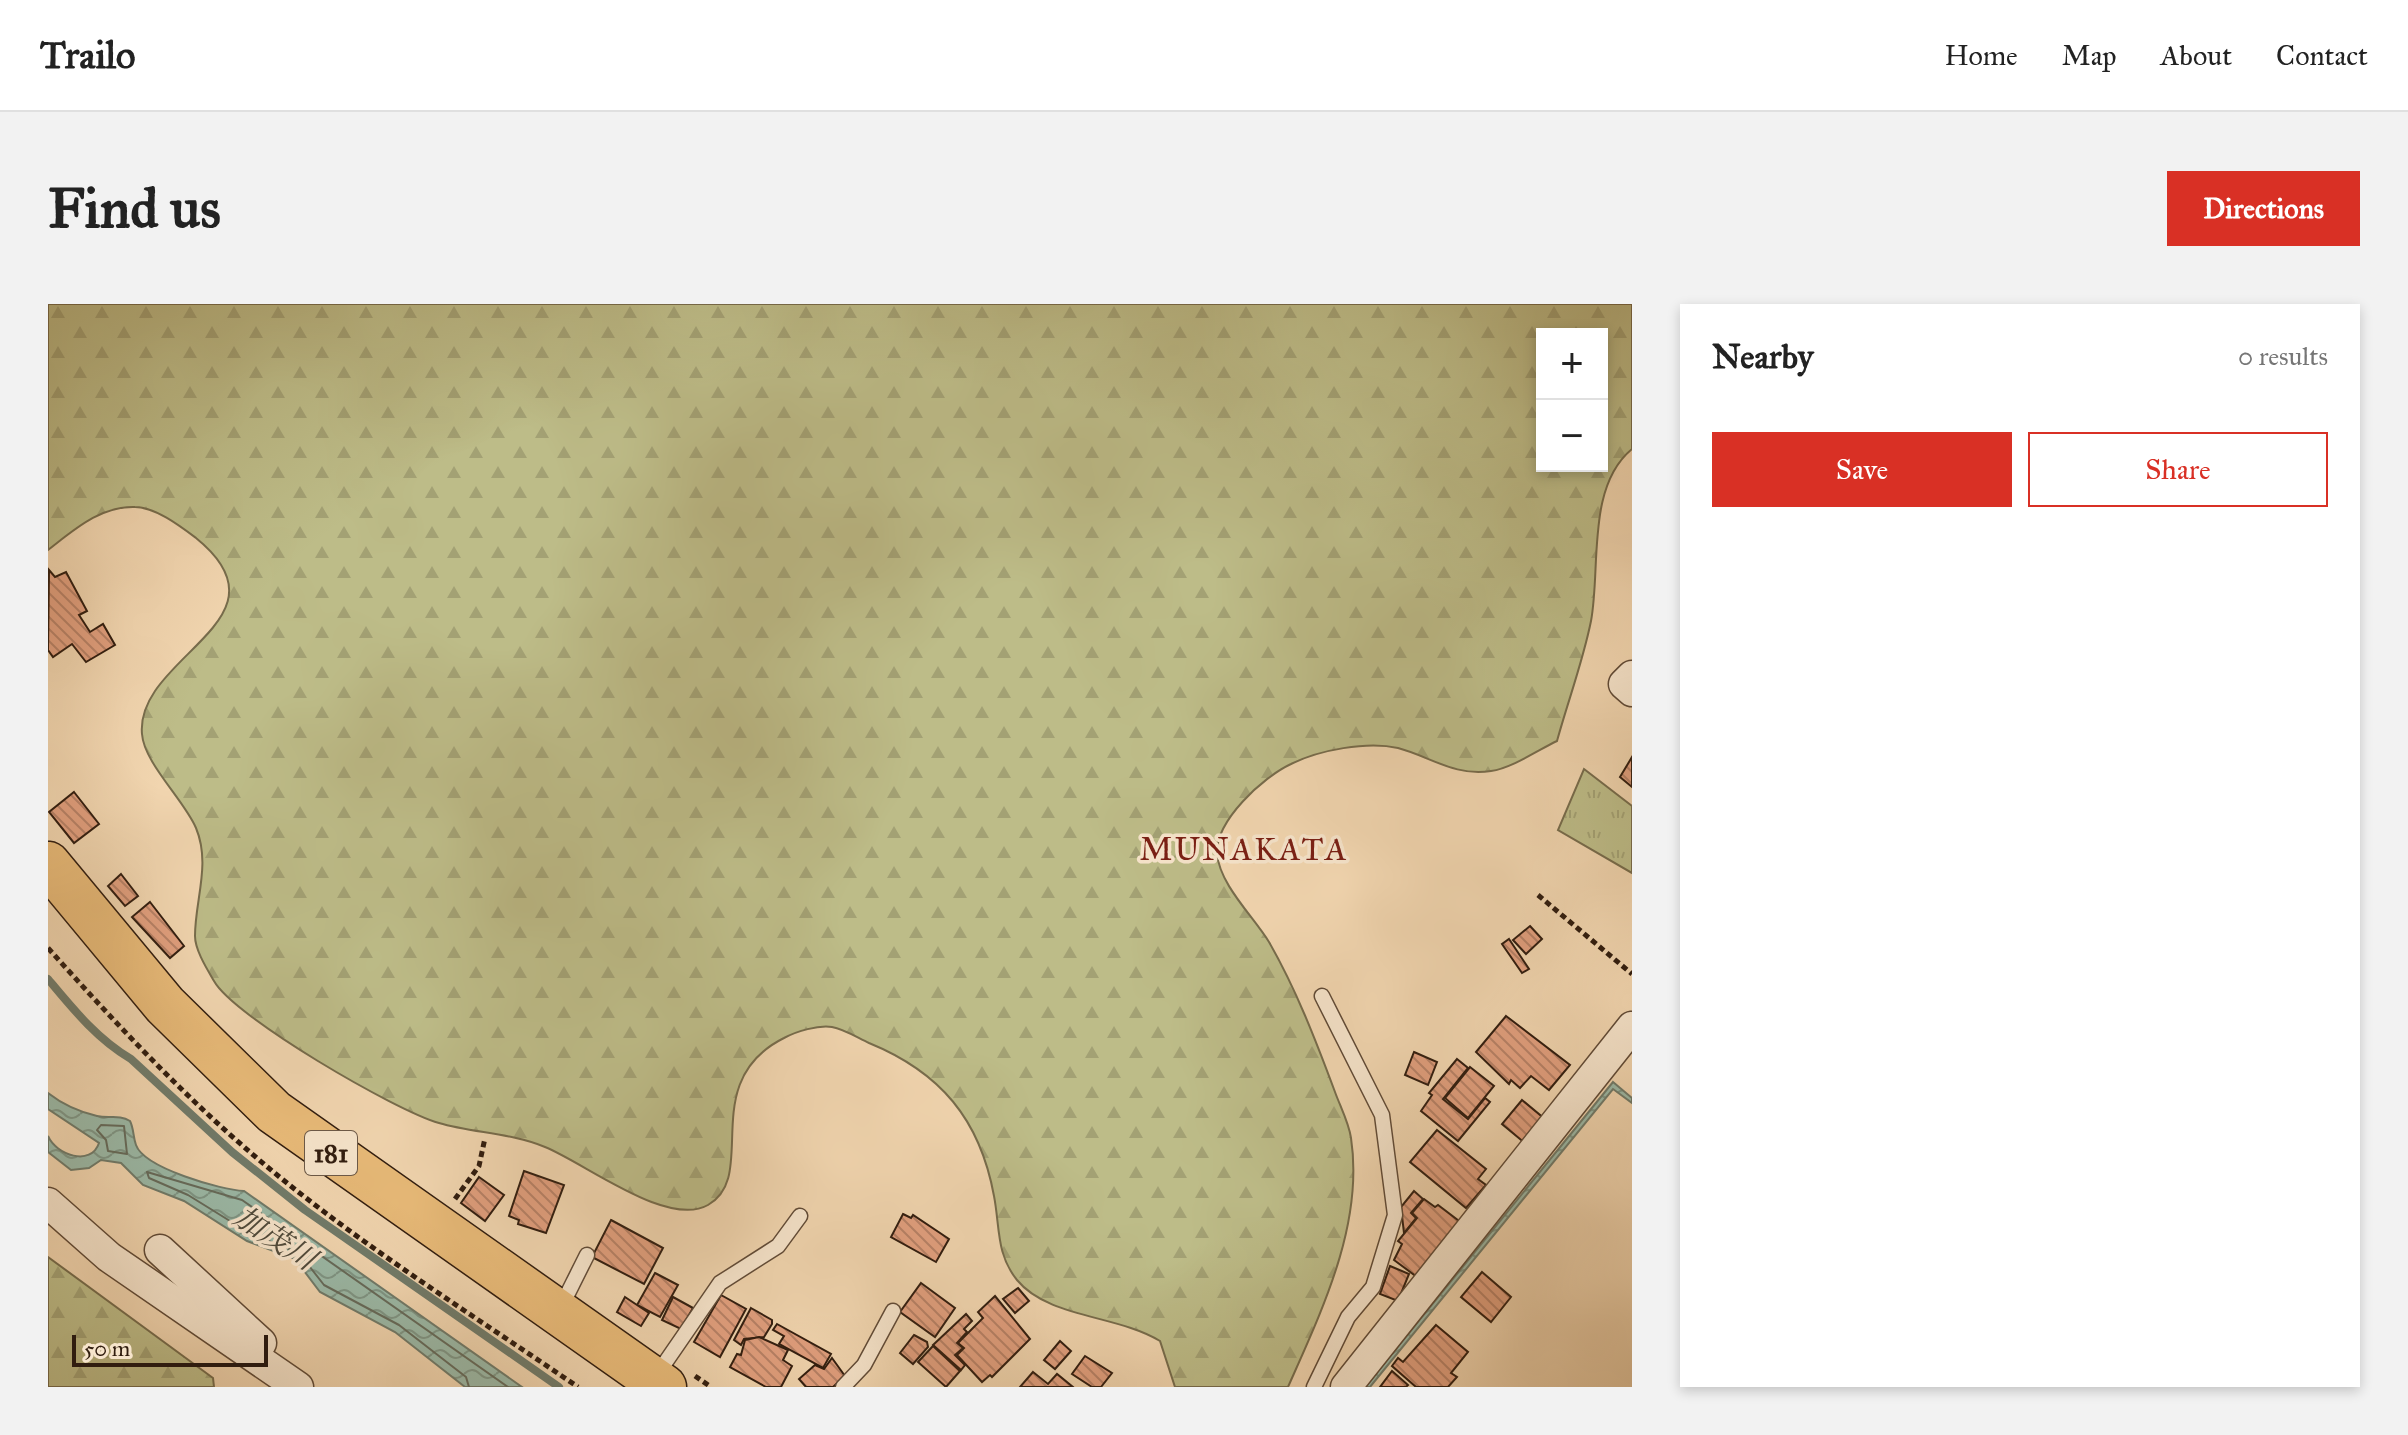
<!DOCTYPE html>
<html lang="en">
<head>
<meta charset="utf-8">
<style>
  :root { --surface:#fff; --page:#f2f2f2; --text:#222; --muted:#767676; --line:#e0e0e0; --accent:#d93025 }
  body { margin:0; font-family:"IM FELL Great Primer","Noto Serif JP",serif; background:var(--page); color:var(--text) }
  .controls { position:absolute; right:24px; top:24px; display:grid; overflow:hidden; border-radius:0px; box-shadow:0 4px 12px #0003 }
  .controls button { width:72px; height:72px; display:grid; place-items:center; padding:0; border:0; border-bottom:2px solid var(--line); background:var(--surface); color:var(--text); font:40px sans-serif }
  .scale { position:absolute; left:24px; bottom:20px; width:196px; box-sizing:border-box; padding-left:8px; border:4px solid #311d0f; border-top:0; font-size:22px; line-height:28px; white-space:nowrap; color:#311d0f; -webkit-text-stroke:6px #f6e4cb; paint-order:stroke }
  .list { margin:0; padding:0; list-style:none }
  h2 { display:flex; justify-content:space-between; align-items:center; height:104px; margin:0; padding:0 32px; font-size:34px }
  h2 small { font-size:26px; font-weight:400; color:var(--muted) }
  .actions { display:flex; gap:16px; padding:24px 32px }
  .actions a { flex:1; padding:18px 0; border:2px solid var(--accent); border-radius:0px; text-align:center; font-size:28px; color:var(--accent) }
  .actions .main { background:var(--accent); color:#fff }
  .map { position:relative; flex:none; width:1584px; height:1083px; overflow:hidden; border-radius:0px }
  header { display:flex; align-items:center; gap:48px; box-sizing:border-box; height:112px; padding:0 40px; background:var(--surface); border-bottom:2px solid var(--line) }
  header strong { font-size:38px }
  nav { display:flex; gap:44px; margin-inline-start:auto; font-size:28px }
  .intro { display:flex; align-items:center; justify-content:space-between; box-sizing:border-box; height:192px; padding:0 48px }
  h1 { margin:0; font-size:56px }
  .button { padding:20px 36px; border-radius:0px; background:var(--accent); color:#fff; font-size:28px; font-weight:700 }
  main { display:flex; gap:48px; padding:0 48px }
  aside { flex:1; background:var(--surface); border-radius:0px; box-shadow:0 4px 12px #0003 }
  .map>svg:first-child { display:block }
  .forest { fill:url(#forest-firs); stroke:#776c4c; stroke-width:2; fill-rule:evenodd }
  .park { fill:url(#park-tufts); stroke:#776c4c; stroke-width:2 }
  .water { fill:url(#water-waves); stroke:#717b6a; stroke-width:2 }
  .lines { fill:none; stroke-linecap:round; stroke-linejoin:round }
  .shore { stroke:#666b5b; stroke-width:2 }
  .stream { stroke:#717b6a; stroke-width:8 }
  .building { fill:url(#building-back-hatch); stroke:#311d0f; stroke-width:2 }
  .lane-casing { stroke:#614b37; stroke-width:17 }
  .street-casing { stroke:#614b37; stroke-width:33 }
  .highway-casing { stroke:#311d0f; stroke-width:47 }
  .path { stroke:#311d0f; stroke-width:5; stroke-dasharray:6 4; stroke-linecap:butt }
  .lane { stroke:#f6e4cb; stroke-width:14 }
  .street { stroke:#f6e4cb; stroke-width:30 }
  .highway { stroke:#e8ba78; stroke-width:44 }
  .labels { text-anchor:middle; stroke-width:7; stroke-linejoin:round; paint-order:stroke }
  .shield { fill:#f6e4cb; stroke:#6c5947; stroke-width:2 }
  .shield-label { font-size:26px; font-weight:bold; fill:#311d0f }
  .water-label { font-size:30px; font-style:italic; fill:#514c3d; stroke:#f6e4cb }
  .quarter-label { font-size:32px; letter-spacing:2px; fill:#7a1f14; stroke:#f6e4cb }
</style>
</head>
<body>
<header>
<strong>Trailo</strong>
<nav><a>Home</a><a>Map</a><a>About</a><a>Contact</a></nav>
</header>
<div class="intro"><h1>Find us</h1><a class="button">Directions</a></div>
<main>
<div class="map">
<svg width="1584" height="1083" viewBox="0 0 1584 1083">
  <defs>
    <pattern id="forest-firs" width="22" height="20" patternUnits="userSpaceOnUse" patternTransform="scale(2)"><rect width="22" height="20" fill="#bdbc88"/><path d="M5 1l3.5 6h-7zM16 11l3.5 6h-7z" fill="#a3a174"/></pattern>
    <pattern id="park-tufts" width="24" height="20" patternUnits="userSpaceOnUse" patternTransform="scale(2)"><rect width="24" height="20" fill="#bdbc88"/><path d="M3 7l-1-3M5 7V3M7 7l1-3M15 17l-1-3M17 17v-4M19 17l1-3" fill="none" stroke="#a3a174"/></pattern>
    <pattern id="water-waves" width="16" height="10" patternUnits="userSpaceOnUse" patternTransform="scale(2)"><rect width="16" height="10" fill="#9bb9a7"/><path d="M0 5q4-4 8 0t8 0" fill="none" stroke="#7f9686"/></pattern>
    <pattern id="building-back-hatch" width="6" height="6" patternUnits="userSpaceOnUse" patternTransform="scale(2)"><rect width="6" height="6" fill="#e19f7e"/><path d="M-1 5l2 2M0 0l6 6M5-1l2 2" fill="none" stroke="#b78166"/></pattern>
  </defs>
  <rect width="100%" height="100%" fill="#f1d5af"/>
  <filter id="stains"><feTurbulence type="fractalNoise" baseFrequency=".0025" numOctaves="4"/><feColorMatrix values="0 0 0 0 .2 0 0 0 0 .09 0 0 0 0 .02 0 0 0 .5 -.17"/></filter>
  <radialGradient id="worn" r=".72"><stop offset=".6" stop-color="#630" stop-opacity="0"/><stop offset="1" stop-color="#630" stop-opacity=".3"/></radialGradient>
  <!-- forest -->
  <g class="forest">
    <path d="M 0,0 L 1584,0 L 1584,145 C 1538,183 1553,264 1543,317 C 1535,357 1520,397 1509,437 C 1490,446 1464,464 1443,467 C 1407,473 1381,452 1350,444 C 1319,437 1271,446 1243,460 C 1215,473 1167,517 1169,550 C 1172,581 1205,612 1221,638 C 1248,685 1268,737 1287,788 C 1292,802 1301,819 1303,834 C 1316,920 1274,1006 1240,1083 L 1127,1083 L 1112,1037 C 1070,1011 1000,1014 969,976 C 948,950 952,923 946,892 C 932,815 892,768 821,739 C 810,734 796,725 784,723 C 770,721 749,727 736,734 C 648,778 712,872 660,901 C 619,924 537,859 497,843 C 464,829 425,829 391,819 C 348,807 186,713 166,677 C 159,665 147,646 147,632 C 147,596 163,560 148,524 C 136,496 96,459 94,430 C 87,352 249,316 148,234 C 132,222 107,203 87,203 C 52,202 26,226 0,246 ZM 1554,30 L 1554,162 L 1494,162 L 1494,30 Z"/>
    <path d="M 0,953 L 165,1074 L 166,1083 L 0,1083 Z"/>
  </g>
  <!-- park -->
  <path class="park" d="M 1536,465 L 1584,502 L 1584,569 L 1510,526 Z"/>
  <!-- water -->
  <g class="water">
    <path d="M 1565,778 L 1584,794 L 1584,799 L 1565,785 L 1322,1083 L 1317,1083 Z"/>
    <path d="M 0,789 C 14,800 32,808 49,812 C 61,815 71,810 82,817 C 86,825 85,833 88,841 C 96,864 173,886 196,887 L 474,1083 L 417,1083 L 347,1028 L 272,988 L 247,955 L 199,937 L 136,897 L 95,881 L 73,859 L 53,856 L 41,864 L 23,866 L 0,848 L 0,832 C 8,851 43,863 51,839 L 0,805 Z"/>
  </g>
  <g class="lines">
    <!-- shore -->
    <g class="shore">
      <path d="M 53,821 L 76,822 L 79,850 L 60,847 L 58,836 L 49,826 Z"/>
      <path d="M 421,1083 L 418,1073 L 351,1021 L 276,981 L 251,949 L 203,930 L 140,891 L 101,874 L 99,868 L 194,896 L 460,1083"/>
    </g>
    <!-- stream -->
    <path class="stream" d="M 0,675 C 25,705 49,735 83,755 L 184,848 L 257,906 L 511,1083"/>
  </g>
  <!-- building -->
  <g class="building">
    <path d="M 1,266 L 7,273 L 18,268 L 39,307 L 31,311 L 42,328 L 55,320 L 67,341 L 38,358 L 24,340 L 5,353 L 0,346 Z"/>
    <path d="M 1584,453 L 1584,483 L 1572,473 Z"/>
    <path d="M 26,488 L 51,520 L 26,539 L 1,508 Z"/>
    <path d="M 73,570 L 90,592 L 77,602 L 60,582 Z"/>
    <path d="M 102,598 L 136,642 L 122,654 L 84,613 Z"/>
    <path d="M 1482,622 L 1494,635 L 1478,650 L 1465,636 Z"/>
    <path d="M 1461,635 L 1481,665 L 1474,669 L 1454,640 Z"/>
    <path d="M 1458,712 L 1522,761 L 1501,786 L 1483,772 L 1472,784 L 1463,776 L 1461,780 L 1428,748 Z"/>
    <path d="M 1366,748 L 1389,758 L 1380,781 L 1357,771 Z"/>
    <path d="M 1409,755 L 1420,764 L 1395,795 L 1420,815 L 1437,794 L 1442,798 L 1410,837 L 1373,807 L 1384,791 L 1381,789 Z"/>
    <path d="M 1422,763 L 1446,782 L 1420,814 L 1397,794 Z"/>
    <path d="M 1474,796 L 1498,816 L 1478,840 L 1454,820 Z"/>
    <path d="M 1389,826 L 1438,865 L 1430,875 L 1438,881 L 1418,904 L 1362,858 Z"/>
    <path d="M 476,867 L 516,881 L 498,929 L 470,920 L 471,916 L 461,912 Z"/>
    <path d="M 431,873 L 456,891 L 437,917 L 413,899 Z"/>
    <path d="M 1366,887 L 1375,895 L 1363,909 L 1368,914 L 1356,929 L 1353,903 Z"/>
    <path d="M 1376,895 L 1387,903 L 1390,901 L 1411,917 L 1369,973 L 1346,956 L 1354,940 L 1350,937 L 1369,914 L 1364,909 Z"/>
    <path d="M 855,910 L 863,914 L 865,911 L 901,935 L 888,958 L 843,933 Z"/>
    <path d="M 563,916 L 615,944 L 596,980 L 544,953 Z"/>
    <path d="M 1342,962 L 1361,970 L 1350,997 L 1332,990 Z"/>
    <path d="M 1434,968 L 1463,993 L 1443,1018 L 1413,993 Z"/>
    <path d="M 607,969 L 630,981 L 612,1013 L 589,1001 Z"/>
    <path d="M 873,979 L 907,1004 L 887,1033 L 852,1008 Z"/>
    <path d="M 970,984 L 981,997 L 967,1009 L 955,995 Z"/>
    <path d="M 673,991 L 698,1005 L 672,1053 L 646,1038 Z"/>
    <path d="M 947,992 L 982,1035 L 944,1073 L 942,1071 L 934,1078 L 909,1051 L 916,1044 L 910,1039 L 935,1014 L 930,1008 Z"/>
    <path d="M 577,993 L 601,1009 L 593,1022 L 569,1008 Z"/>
    <path d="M 625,993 L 645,1004 L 633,1025 L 614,1016 Z"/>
    <path d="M 703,1004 L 724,1016 L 724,1020 L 716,1033 L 696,1035 L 693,1041 L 686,1036 Z"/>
    <path d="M 918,1010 L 924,1017 L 916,1025 L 919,1028 L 909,1039 L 915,1044 L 907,1051 L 917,1061 L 913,1066 L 885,1041 Z"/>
    <path d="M 729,1020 L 783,1050 L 775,1064 L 731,1040 L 736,1032 L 725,1026 Z"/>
    <path d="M 1388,1021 L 1420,1048 L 1403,1069 L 1409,1073 L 1400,1083 L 1368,1083 L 1344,1062 L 1350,1054 L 1355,1058 Z"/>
    <path d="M 866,1031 L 879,1038 L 880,1043 L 865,1060 L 852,1049 Z"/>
    <path d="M 711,1033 L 740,1046 L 735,1056 L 744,1062 L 733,1083 L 718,1083 L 682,1063 L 689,1050 L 693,1051 L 697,1036 Z"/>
    <path d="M 1012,1037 L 1023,1047 L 1007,1065 L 996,1056 Z"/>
    <path d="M 885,1042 L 912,1067 L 898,1083 L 870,1058 Z"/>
    <path d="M 1037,1052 L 1064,1069 L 1053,1083 L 1044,1083 L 1024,1070 Z"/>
    <path d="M 784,1054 L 797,1072 L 785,1083 L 758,1083 L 751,1075 L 767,1061 L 776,1065 Z"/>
    <path d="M 1344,1067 L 1360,1081 L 1358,1083 L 1332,1083 Z"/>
    <path d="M 985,1068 L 1000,1080 L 1009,1070 L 1025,1083 L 972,1083 Z"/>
  </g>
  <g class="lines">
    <defs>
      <g id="lane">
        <path d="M 512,1005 L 539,951"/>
        <path d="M 608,1072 L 672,979 L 730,942 L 752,912"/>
        <path d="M 795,1083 L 816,1061 L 845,1007"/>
        <path d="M 1266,1083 L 1300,1013 L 1325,983 L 1347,911 L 1334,811 L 1274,692"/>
      </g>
      <g id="street">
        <path d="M 1584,372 L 1576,380 L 1584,387"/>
        <path d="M 0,899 L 61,953 L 250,1083"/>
        <path d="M 112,946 L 213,1039"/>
        <path d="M 1298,1083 L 1584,723"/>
      </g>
      <path id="highway" d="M 0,560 L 117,701 L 226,808 L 616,1083"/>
    </defs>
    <!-- lane casing -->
    <use href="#lane" class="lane-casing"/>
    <!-- street casing -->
    <use href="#street" class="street-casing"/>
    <!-- highway casing -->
    <use href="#highway" class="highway-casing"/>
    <!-- path -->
    <g class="path">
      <path d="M 1490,591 L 1584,670"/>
      <path d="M 0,644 C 62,713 125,781 195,842 C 296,931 419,1007 530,1083"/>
      <path d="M 407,895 L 431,862 L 437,834"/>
      <path d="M 647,1072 L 663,1083"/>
    </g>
    <!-- lane -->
    <use href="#lane" class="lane"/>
    <!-- street -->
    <use href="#street" class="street"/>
    <!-- highway -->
    <use href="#highway" class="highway"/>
  </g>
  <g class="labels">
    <!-- shield labels -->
    <rect class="shield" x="257" y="827" width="52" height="44" rx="6"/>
    <g class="shield-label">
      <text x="283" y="858">181</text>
    </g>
    <!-- water labels -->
    <g class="water-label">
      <text transform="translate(227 934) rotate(33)" y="10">加茂川</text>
    </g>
    <!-- quarter labels -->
    <g class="quarter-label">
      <text x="1196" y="556">MUNAKATA</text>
    </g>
  </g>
  <rect width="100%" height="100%" filter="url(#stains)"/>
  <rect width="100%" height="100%" fill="url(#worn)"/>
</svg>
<div class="controls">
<button>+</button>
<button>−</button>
</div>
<div class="scale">50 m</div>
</div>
<aside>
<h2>Nearby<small>0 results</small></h2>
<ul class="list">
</ul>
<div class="actions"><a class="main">Save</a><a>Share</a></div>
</aside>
</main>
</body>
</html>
